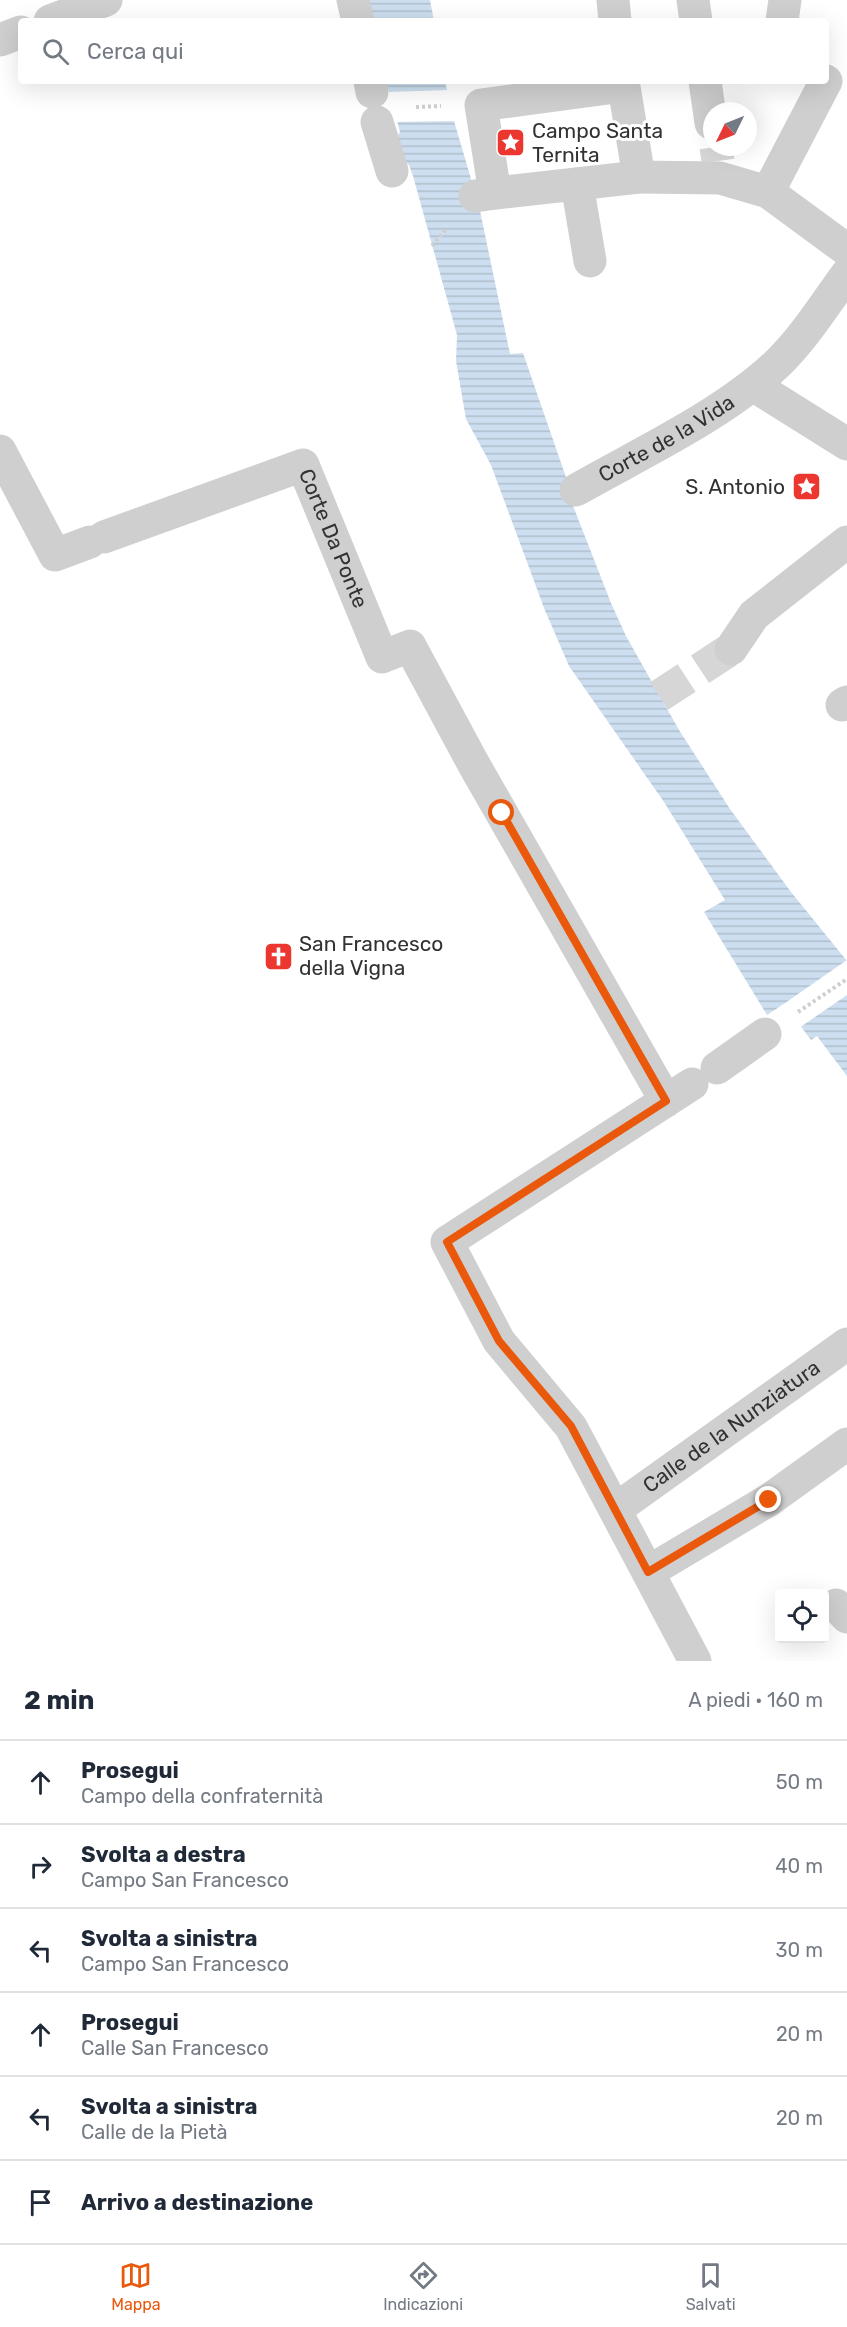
<!DOCTYPE html>
<html lang="it">
<head>
<meta charset="utf-8">
<style>
  :root { --surface:#fff; --page:#f6f6f7; --text:#1f2937; --muted:#747a83; --line:#e0e1e3; --accent:#ea580c }
  body { margin:0; font-family:Rubik,sans-serif; background:var(--page); color:var(--text) }
  .controls { position:absolute; right:18px; bottom:18px; display:grid; overflow:hidden; border-radius:6px; box-shadow:0 6px 24px #0002 }
  .controls button { width:54px; height:54px; display:grid; place-items:center; padding:0; border:0; border-bottom:2px solid var(--line); background:var(--surface); color:var(--text); font:30px sans-serif }
  .compass { position:absolute; left:703px; top:102px; width:54px; height:54px; border-radius:50%; background:var(--surface); box-shadow:0 6px 24px #0002; rotate:227deg }
  .stop { position:absolute; width:18px; height:18px; margin:-14px; border:4px solid #ea580c; border-radius:50%; background:#fff }
  .stop.end { background:#ea580c; border-color:#fff; box-shadow:0 2px 6px #0008 }
  .list { margin:0; padding:0; list-style:none }
  h2 { display:flex; justify-content:space-between; align-items:center; height:78px; margin:0; padding:0 24px; font-size:26px }
  h2 small { font-size:20px; font-weight:400; color:var(--muted) }
  .list li { display:grid; grid-template-columns:39px 1fr auto; gap:18px; align-items:center; box-sizing:border-box; height:84px; padding:0 24px; border-top:2px solid var(--line) }
  .list b { display:block; font-size:22px; white-space:nowrap }
  .list p { margin:0; font-size:20px; white-space:nowrap; color:var(--muted) }
  .list em { font-size:20px; font-style:normal; color:var(--muted) }
  .icon { flex:none; width:33px; height:33px; fill:none; stroke:currentColor; stroke-width:2; stroke-linecap:round; stroke-linejoin:round }
  .map { position:relative; flex:none; width:847px; height:1661px; overflow:hidden }
  .search { position:absolute; background:var(--surface); box-shadow:0 6px 24px #0002; left:18px; right:18px; top:18px; height:66px; display:flex; align-items:center; gap:15px; box-sizing:border-box; padding:0 21px; border-radius:6px; color:var(--muted); font-size:22px }
  .sheet { height:582px; background:var(--surface) }
  nav { display:flex; justify-content:space-around; align-items:center; box-sizing:border-box; height:84px; border-top:2px solid var(--line); background:var(--surface); font-size:16px; color:var(--muted) }
  nav a { display:grid; justify-items:center; gap:3px }
  nav .on { color:var(--accent) }
  .map>svg:first-child { display:block }
  .water { fill:url(#water-rules) }
  .pier { fill:#fff }
  .lines { fill:none; stroke-linecap:round; stroke-linejoin:round }
  .minor-tunnel { stroke:#d6d6d6; stroke-width:33; stroke-dasharray:33 16; stroke-linecap:butt }
  .path { stroke:#cfcfcf; stroke-width:4; stroke-dasharray:3 3; stroke-linecap:butt }
  .minor { stroke:#cfcfcf; stroke-width:33 }
  .route { stroke:#ea580c; stroke-width:8 }
  .labels { text-anchor:middle; stroke-width:6; stroke-linejoin:round; paint-order:stroke }
  .poi-label { font-size:21px; fill:#323232; stroke:#fff; text-anchor:start }
  .street-label { font-size:21px; fill:#323232; stroke:#fff }
</style>
</head>
<body>
<div class="map">
<svg width="847" height="1661" viewBox="0 0 847 1661">
  <defs>
    <pattern id="water-rules" width="6" height="5" patternUnits="userSpaceOnUse" patternTransform="scale(1.5)"><rect width="6" height="5" fill="#ccdeef"/><path d="M0 2.5h6" fill="none" stroke="#b0bfcd"/></pattern>
  </defs>
  <rect width="100%" height="100%" fill="#fff"/>
  <!-- water -->
  <g class="water">
    <path d="M 365,0 L 430,0 L 434,21 L 371,21 Z"/>
    <path d="M 386,81 L 445,81 L 454,121 L 479,206 L 510,354 L 523,353 L 568,483 L 570,498 L 611,603 L 626,636 L 679,730 L 730,809 L 791,892 L 847,961 L 847,1076 L 817,1036 L 811,1040 L 784,1004 L 767,1015 L 704,912 L 725,900 L 664,802 L 569,666 L 544,608 L 491,465 L 466,419 L 456,361 L 457,335 L 413,176 L 409,165 L 402,159 L 395,139 L 400,132 Z"/>
  </g>
  <!-- pier -->
  <g class="pier">
    <path d="M 449,90 L 457,121 L 393,122 L 386,92 Z"/>
    <path d="M 847,960 L 847,995 L 799,1028 L 783,1008 L 769,1018 L 765,1017 Z"/>
  </g>
  <g class="lines">
    <!-- minor-tunnel -->
    <g class="minor-tunnel">
      <path d="M 716,147 L 718,161"/>
      <path d="M 659,696 L 731,649"/>
    </g>
    <!-- path -->
    <g class="path">
      <path d="M 416,107 L 441,106"/>
      <path d="M 432,246 L 447,228"/>
      <path d="M 798,1012 L 847,979"/>
    </g>
    <!-- minor -->
    <g class="minor">
      <path d="M 353,0 L 358,21"/>
      <path d="M 613,0 L 615,21"/>
      <path d="M 693,0 L 696,21"/>
      <path d="M 50,21 L 106,0"/>
      <path d="M 782,21 L 785,0"/>
      <path d="M 0,40 L 21,32"/>
      <path d="M 370,81 L 372,92"/>
      <path d="M 623,81 L 639,177 L 720,178 L 768,192 L 847,250"/>
      <path d="M 705,81 L 711,123"/>
      <path d="M 377,122 L 392,171"/>
      <path d="M 577,184 L 590,261"/>
      <path d="M 768,192 L 826,81"/>
      <path d="M 495,193 L 639,177"/>
      <path d="M 475,196 L 495,193 L 481,105 L 623,86"/>
      <path d="M 753,385 L 847,444"/>
      <path d="M 0,451 L 55,555 L 90,542"/>
      <path id="s1" d="M 576,490 C 641,453 723,415 777,364 C 804,338 825,304 847,274"/>
      <path id="s2" d="M 104,537 L 303,465 L 382,657 L 410,646 L 473,763 L 666,1101"/>
      <path d="M 731,649 L 754,615 L 847,542"/>
      <path d="M 842,705 L 847,702"/>
      <path d="M 717,1068 L 765,1034"/>
      <path d="M 692,1084 L 447,1242 L 499,1341 L 571,1427 L 695,1661"/>
      <path id="s3" d="M 616,1509 L 847,1344"/>
      <path d="M 648,1572 L 769,1500 L 847,1444"/>
      <path d="M 836,1605 L 847,1617"/>
    </g>
  </g>
  <g class="lines">
    <!-- route -->
    <path class="route" d="M 502,813 L 666,1101 L 447,1242 L 499,1341 L 571,1426 L 648,1572 L 769,1500"/>
  </g>
  <!-- icons -->
  <defs>
    <symbol id="sight-square" viewBox="-11 -11 22 22"><rect x="-9" y="-9" width="18" height="18" rx="4" fill="#ec3630" stroke="#fff"/><path d="M0-6L1.8-2.2L6-1.7L2.9 1.2L3.7 5.4L0 3.3L-3.7 5.4L-2.9 1.2L-6-1.7L-1.8-2.2Z" fill="#fff"/></symbol>
    <symbol id="church-square" viewBox="-11 -11 22 22"><rect x="-9" y="-9" width="18" height="18" rx="4" fill="#ec3630" stroke="#fff"/><path d="M-1.2-6h2.4v3.5h3.3v2.4h-3.3V6h-2.4V-.1h-3.3v-2.4h3.3Z" fill="#fff"/></symbol>
  </defs>
  <g fill-rule="evenodd">
    <use href="#sight-square" x="494" y="126" width="33" height="33"/>
    <use href="#sight-square" x="790" y="470" width="33" height="33"/>
    <use href="#church-square" x="262" y="940" width="33" height="33"/>
  </g>
  <g class="labels">
    <!-- poi labels -->
    <g class="poi-label">
      <text x="532" y="138">Campo Santa<tspan x="532" dy="24">Ternita</tspan></text>
      <text x="785" y="494" text-anchor="end">S. Antonio</text>
      <text x="299" y="951">San Francesco<tspan x="299" dy="24">della Vigna</tspan></text>
    </g>
    <!-- street labels -->
    <g class="street-label">
      <text dy="7" stroke="none"><textPath href="#s1" startOffset="104">Corte de la Vida</textPath></text>
      <text dy="7" stroke="none"><textPath href="#s2" startOffset="291">Corte Da Ponte</textPath></text>
      <text dy="7" stroke="none"><textPath href="#s3" startOffset="142">Calle de la Nunziatura</textPath></text>
    </g>
  </g>
</svg>
<div class="controls">
<button><svg class="icon" aria-label="locate" viewBox="0 0 24 24"><circle cx="12" cy="12" r="6"/><path d="M12 2v4M12 18v4M2 12h4M18 12h4"/></svg></button>
</div>
<svg class="compass" viewBox="-18 -18 36 36"><path d="M0-13l5 13h-10z" fill="#e53935"/><path d="M0 13l5-13h-10z" fill="#747a83"/></svg>
<div class="stop" style="left:502px;top:813px"></div>
<div class="stop end" style="left:769px;top:1500px"></div>
<div class="search"><svg class="icon" aria-label="search" viewBox="0 0 24 24"><circle cx="10" cy="10" r="6"/><path d="M15 15l6 6"/></svg>Cerca qui</div>
</div>
<section class="sheet">
<h2>2 min<small>A piedi · 160 m</small></h2>
<ul class="list">
<li><svg class="icon" aria-label="ahead" viewBox="0 0 24 24"><path d="M12 20V5M6 11l6-6 6 6"/></svg><div><b>Prosegui</b><p>Campo della confraternità</p></div><em>50 m</em></li>
<li><svg class="icon" aria-label="right" viewBox="0 0 24 24"><path d="M7 20v-9h11M14 6l5 5-5 5"/></svg><div><b>Svolta a destra</b><p>Campo San Francesco</p></div><em>40 m</em></li>
<li><svg class="icon" aria-label="left" viewBox="0 0 24 24"><path d="M17 20v-9H6M10 6l-5 5 5 5"/></svg><div><b>Svolta a sinistra</b><p>Campo San Francesco</p></div><em>30 m</em></li>
<li><svg class="icon" aria-label="ahead" viewBox="0 0 24 24"><path d="M12 20V5M6 11l6-6 6 6"/></svg><div><b>Prosegui</b><p>Calle San Francesco</p></div><em>20 m</em></li>
<li><svg class="icon" aria-label="left" viewBox="0 0 24 24"><path d="M17 20v-9H6M10 6l-5 5 5 5"/></svg><div><b>Svolta a sinistra</b><p>Calle de la Pietà</p></div><em>20 m</em></li>
<li><svg class="icon" aria-label="arrive" viewBox="0 0 24 24"><path d="M6 21V4h12l-3 4 3 4H6"/></svg><div><b>Arrivo a destinazione</b></div></li>
</ul>
</section>
<nav>
<a class="on"><svg class="icon" aria-label="map" viewBox="0 0 24 24"><path d="M3 6l6-2 6 2 6-2v14l-6 2-6-2-6 2zM9 4v14M15 6v14"/></svg>Mappa</a>
<a><svg class="icon" aria-label="directions" viewBox="0 0 24 24"><path d="M12 3l9 9-9 9-9-9zM9 14v-3h6M13 9l2 2-2 2"/></svg>Indicazioni</a>
<a><svg class="icon" aria-label="saved" viewBox="0 0 24 24"><path d="M7 4h10v16l-5-4-5 4z"/></svg>Salvati</a>
</nav>
</body>
</html>
